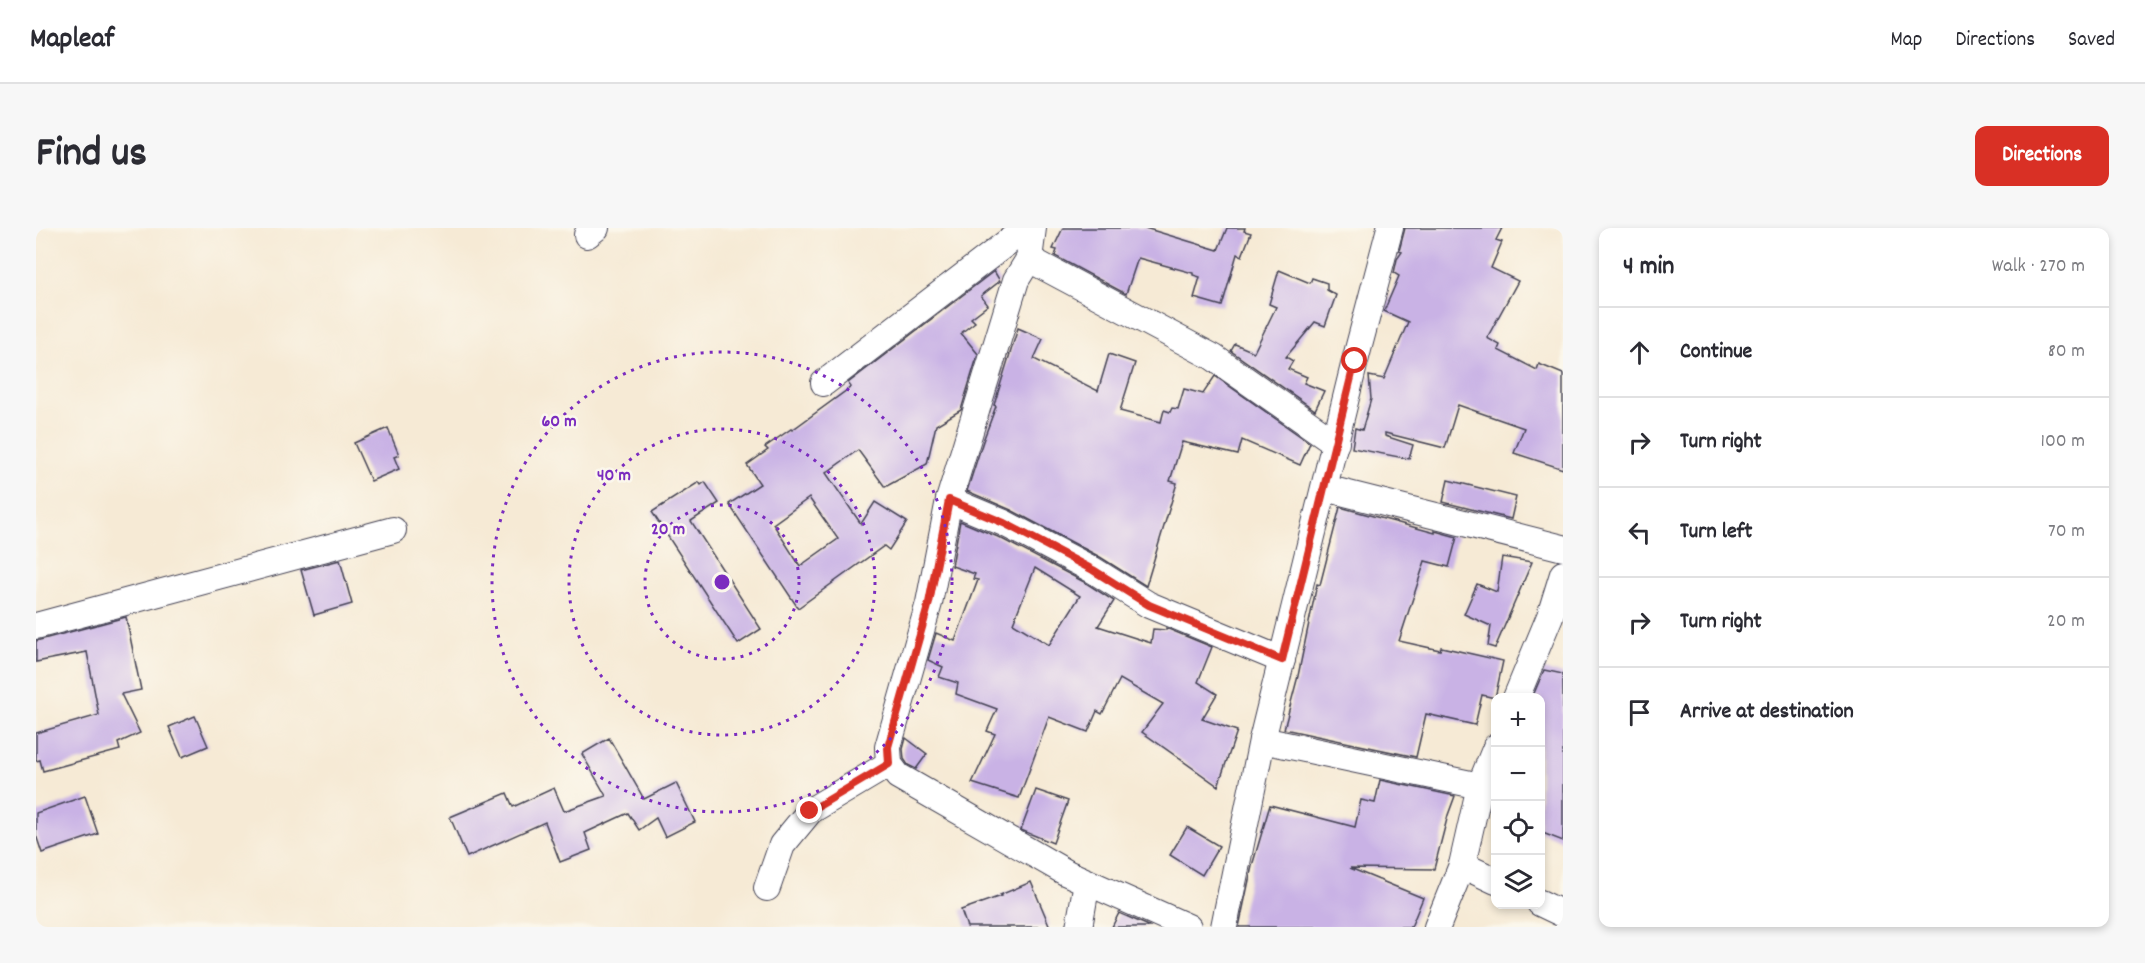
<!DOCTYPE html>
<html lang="en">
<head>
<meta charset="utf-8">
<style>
  :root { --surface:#fff; --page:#f7f7f7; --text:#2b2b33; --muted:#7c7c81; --line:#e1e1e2; --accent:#d93025 }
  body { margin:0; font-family:Dekko,sans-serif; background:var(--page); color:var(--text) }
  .controls { position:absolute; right:18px; bottom:18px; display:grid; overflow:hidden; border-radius:12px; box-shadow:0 3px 9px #0003 }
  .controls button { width:54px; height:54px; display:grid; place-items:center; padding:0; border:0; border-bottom:2px solid var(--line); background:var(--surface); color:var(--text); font:30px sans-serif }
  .stop { position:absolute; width:18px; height:18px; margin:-14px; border:4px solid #d93025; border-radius:50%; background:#fff }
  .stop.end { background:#d93025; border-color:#fff; box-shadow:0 2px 6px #0008 }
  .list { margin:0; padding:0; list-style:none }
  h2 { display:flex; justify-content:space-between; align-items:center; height:78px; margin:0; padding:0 24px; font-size:26px }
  h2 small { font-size:20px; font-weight:400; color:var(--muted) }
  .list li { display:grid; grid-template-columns:39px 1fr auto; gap:18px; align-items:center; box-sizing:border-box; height:90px; padding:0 24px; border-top:2px solid var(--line) }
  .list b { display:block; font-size:22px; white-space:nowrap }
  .list em { font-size:20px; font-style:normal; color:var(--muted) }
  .icon { flex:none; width:33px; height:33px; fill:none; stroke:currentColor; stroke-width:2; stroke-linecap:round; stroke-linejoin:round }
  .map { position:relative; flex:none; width:1527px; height:699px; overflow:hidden; border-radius:12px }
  header { display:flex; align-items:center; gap:36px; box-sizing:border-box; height:84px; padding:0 30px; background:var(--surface); border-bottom:2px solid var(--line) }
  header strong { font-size:28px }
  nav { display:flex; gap:33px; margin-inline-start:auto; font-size:21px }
  .intro { display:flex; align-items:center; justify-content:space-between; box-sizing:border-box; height:144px; padding:0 36px }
  h1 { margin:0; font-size:42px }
  .button { padding:15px 27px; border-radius:12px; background:var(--accent); color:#fff; font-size:21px; font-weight:700 }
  main { display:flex; gap:36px; padding:0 36px }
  aside { flex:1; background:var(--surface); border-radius:12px; box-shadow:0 3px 9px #0003 }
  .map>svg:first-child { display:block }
  .building { fill:#c9b2e5; fill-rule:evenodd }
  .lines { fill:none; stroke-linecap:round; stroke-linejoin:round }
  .street-casing { stroke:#424052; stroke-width:28 }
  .street { stroke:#fff; stroke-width:26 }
  .route { stroke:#d93025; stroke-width:8 }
  .ring { fill:none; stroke:#7b2cbf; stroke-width:3; stroke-dasharray:3 6 }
  .centre { fill:#7b2cbf; stroke:#fbf7ec; stroke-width:3 }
  .ring-label { font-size:18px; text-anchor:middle; font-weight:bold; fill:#7b2cbf; stroke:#fbf7ec; stroke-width:5; stroke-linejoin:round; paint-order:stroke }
</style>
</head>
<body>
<header>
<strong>Mapleaf</strong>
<nav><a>Map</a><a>Directions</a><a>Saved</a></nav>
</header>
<div class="intro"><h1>Find us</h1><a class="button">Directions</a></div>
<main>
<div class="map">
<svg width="1527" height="699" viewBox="0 0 1527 699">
  <rect width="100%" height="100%" fill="#fbf7ec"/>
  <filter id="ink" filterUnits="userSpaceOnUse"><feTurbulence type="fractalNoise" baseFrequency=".0167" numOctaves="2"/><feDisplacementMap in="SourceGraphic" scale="12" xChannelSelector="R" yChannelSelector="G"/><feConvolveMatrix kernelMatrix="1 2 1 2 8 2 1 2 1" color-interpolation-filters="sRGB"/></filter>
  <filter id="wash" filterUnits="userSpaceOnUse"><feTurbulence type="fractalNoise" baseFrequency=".008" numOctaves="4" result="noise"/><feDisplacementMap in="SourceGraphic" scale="24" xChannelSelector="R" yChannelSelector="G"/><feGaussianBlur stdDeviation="1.35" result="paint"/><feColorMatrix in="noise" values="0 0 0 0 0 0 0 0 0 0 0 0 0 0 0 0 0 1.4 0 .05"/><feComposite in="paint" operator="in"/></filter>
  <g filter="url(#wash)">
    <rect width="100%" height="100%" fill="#f6ead5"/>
    <g id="blocks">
      <!-- building -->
      <g class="building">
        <path d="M 1027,0 L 1109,0 L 1182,22 L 1191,0 L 1209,0 L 1208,3 L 1215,5 L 1206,28 L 1201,26 L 1186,78 L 1158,70 L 1164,49 L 1157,47 L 1157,45 L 1102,30 L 1090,66 L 1019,28 L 1021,22 L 1017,21 Z"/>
        <path d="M 1369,0 L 1466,0 L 1460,12 L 1466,14 L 1455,40 L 1482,53 L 1451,110 L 1464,117 L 1462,122 L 1501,142 L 1503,136 L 1527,146 L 1527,241 L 1478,225 L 1488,200 L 1422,177 L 1409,220 L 1349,205 L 1349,208 L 1377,217 L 1373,231 L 1316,220 L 1319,200 L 1326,202 L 1335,171 L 1333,148 L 1348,151 L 1372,94 L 1348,83 L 1363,48 L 1358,45 L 1361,31 L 1366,24 L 1363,23 Z"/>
        <path d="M 1243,42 L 1274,55 L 1276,50 L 1291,55 L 1291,62 L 1300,67 L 1289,98 L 1279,94 L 1250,129 L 1257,133 L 1252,141 L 1271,149 L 1268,155 L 1288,163 L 1279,182 L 1195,123 L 1199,116 L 1218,124 L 1240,79 L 1233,76 Z"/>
        <path d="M 958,43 L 964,53 L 945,68 L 952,77 L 935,90 L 939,94 L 925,105 L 942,126 L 925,182 L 900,197 L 891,236 L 849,259 L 822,222 L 790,245 L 825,296 L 839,274 L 871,294 L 853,322 L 848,318 L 762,380 L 693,276 L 724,256 L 711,237 L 732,222 L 729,219 L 755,201 L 756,202 L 815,159 L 812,155 ZM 773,270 L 802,311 L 764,338 L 737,296 Z"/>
        <path d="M 982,100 L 1007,111 L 998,131 L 1062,163 L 1073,126 L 1099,135 L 1084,183 L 1125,194 L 1128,182 L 1134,184 L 1136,180 L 1142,181 L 1148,161 L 1167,166 L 1179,148 L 1274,215 L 1264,237 L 1206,212 L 1202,227 L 1146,214 L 1134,253 L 1141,255 L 1110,358 L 1064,329 L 975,282 L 931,263 L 947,213 L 960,178 L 958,177 Z"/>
        <path d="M 352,200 L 363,227 L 358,229 L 363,241 L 335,253 L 318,215 Z"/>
        <path d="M 1412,252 L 1480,269 L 1475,291 L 1407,274 Z"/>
        <path d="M 663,254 L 665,257 L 669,254 L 683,275 L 655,293 L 725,401 L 702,416 L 616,284 Z"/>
        <path d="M 1304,279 L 1399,305 L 1399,303 L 1421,309 L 1413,339 L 1389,333 L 1363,413 L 1404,422 L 1405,419 L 1467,433 L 1459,470 L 1446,467 L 1439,497 L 1390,486 L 1380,529 L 1248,501 L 1262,448 L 1281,356 L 1284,357 Z"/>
        <path d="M 924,293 L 962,309 L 1050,355 L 1078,373 L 1062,398 L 1115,415 L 1117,401 L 1130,402 L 1130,400 L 1176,419 L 1162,454 L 1181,466 L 1166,491 L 1201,503 L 1182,558 L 1106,504 L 1127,476 L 1084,451 L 1066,486 L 1061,483 L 1052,504 L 1013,489 L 983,570 L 936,555 L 959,506 L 951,503 L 961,481 L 920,466 L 922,455 L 903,449 L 907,439 L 892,432 L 900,405 L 919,413 L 942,352 L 937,351 L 939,346 L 916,338 ZM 999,340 L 1044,368 L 1013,417 L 977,395 Z"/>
        <path d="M 1466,329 L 1496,334 L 1459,420 L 1452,418 L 1455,398 L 1428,386 L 1441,356 L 1461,364 Z"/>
        <path d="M 304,332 L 316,376 L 278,387 L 265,342 Z"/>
        <path d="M 90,389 L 105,462 L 85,466 L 104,505 L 82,515 L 84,522 L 7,543 L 4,532 L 0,533 L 0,505 L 63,487 L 51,424 L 0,434 L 0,413 Z"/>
        <path d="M 1508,442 L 1527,446 L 1527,613 L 1504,604 L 1504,470 L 1496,470 Z"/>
        <path d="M 159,488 L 172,518 L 146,529 L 133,499 Z"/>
        <path d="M 573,510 L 608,571 L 640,555 L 659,594 L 629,609 L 620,590 L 603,602 L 592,585 L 549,605 L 555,622 L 524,634 L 509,594 L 431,629 L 414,589 L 471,565 L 477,579 L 518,560 L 528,583 L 570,568 L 546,526 Z"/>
        <path d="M 870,510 L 891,526 L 880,541 L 872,537 L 868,531 L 867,521 Z"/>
        <path d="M 1344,552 L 1419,568 L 1412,587 L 1398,641 L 1314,640 L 1387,670 L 1375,699 L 1203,699 L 1216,638 L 1234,577 L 1319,599 L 1325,572 L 1339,575 Z"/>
        <path d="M 1000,562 L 1032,573 L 1017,615 L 985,602 Z"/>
        <path d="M 49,568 L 62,606 L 6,625 L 0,607 L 0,585 Z"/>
        <path d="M 1151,599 L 1183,618 L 1166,647 L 1134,627 Z"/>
        <path d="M 995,654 L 1014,699 L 931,699 L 925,682 L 965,668 L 964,667 Z"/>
        <path d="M 1083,685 L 1115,699 L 1076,699 Z"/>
      </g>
    </g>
  </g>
  <g filter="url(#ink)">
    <use href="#blocks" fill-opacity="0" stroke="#424052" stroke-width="1.5"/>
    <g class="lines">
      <defs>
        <g id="street">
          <path d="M 997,0 L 993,31 L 980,52 L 913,272 L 893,375 L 852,519 L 853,536 L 862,548 L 1031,645 L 1152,699"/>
          <path d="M 551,7 L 560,0"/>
          <path d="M 993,31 L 1177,129 L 1300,215"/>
          <path d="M 788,155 L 990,0"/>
          <path d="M 1289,260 L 1527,320"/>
          <path d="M 913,272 L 968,295 L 1057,342 L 1113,377 L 1246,432"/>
          <path d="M 0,398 L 357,302"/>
          <path d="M 1480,470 L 1514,388 L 1527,346"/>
          <path d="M 1226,512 L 1444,558"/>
          <path d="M 1426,637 L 1460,653"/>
          <path d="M 731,660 L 746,617 L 774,583 L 853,536"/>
          <path d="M 1504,675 L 1527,686"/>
          <path d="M 1043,699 L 1051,654"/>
          <path d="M 1188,699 L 1226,512 L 1319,133 L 1354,0"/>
          <path d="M 1401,699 L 1426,637 L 1444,558 L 1460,519"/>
        </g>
      </defs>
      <!-- street casing -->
      <use href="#street" class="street-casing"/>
      <!-- street -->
      <use href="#street" class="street"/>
    </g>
  </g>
  <g class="lines" filter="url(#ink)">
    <!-- route -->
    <path class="route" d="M 774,583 L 853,536 L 852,519 L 893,375 L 913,272 L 968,295 L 1057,342 L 1113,377 L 1246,432 L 1319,133"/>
  </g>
  <!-- distance rings -->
  <g class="ring">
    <circle cx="686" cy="354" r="77"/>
    <circle cx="686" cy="354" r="153"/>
    <circle cx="686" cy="354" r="230"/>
  </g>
  <circle cx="686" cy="354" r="9" class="centre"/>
  <g class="ring-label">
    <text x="523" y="198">60 m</text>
    <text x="578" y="252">40 m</text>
    <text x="632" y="306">20 m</text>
  </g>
</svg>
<div class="controls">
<button>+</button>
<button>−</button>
<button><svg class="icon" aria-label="locate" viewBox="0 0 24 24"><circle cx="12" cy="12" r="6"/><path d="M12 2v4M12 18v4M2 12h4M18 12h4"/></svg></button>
<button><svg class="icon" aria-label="layers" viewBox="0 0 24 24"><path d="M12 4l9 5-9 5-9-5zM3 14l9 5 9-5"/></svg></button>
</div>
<div class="stop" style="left:1319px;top:133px"></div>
<div class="stop end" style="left:774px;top:583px"></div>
</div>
<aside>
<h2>4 min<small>Walk · 270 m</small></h2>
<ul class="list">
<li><svg class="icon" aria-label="ahead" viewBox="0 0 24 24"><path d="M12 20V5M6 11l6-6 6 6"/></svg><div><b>Continue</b></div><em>80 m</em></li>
<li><svg class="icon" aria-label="right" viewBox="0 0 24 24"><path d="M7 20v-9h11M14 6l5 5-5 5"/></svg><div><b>Turn right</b></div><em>100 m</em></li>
<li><svg class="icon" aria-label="left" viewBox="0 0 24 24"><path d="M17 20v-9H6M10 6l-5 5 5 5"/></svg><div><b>Turn left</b></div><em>70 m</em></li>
<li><svg class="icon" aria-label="right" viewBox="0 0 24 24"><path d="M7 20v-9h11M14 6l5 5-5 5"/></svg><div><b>Turn right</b></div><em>20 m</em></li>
<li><svg class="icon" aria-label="arrive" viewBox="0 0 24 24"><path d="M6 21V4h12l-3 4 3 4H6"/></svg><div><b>Arrive at destination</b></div></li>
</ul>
</aside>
</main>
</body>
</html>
